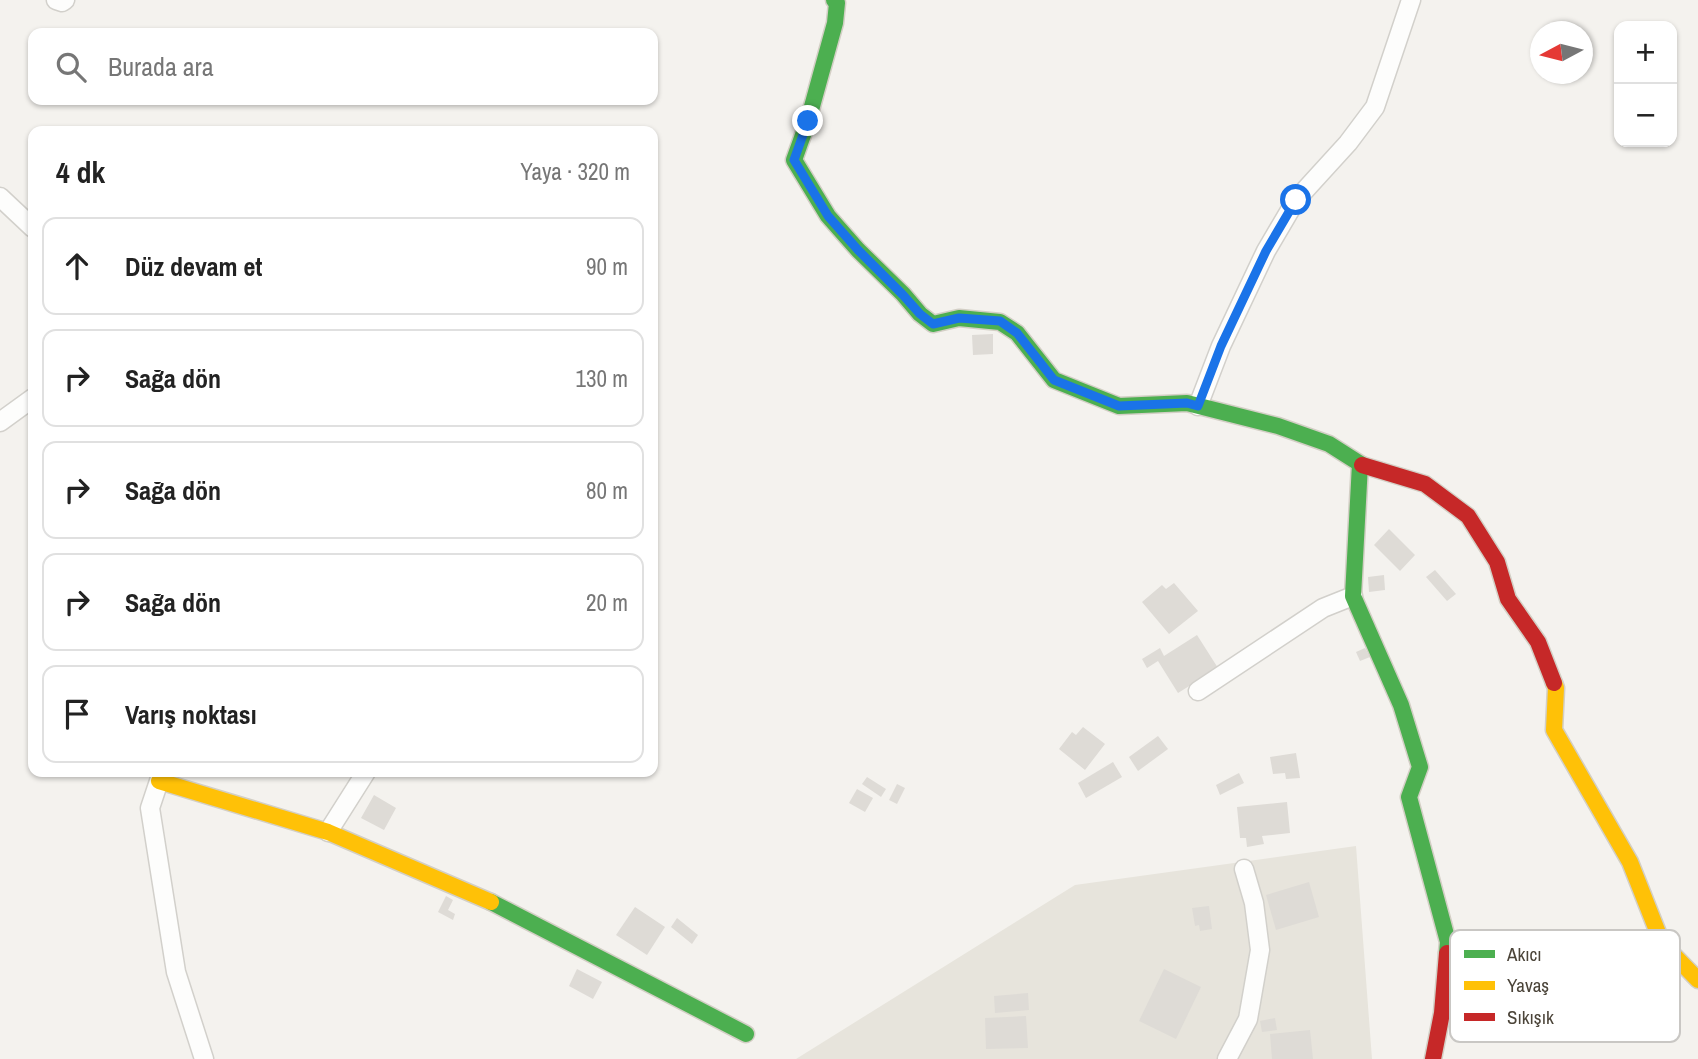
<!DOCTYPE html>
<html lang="tr">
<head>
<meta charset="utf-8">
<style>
  :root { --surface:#fff; --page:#f6f6f6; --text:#222; --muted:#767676; --line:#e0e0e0 }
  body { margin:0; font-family:"Archivo Narrow",sans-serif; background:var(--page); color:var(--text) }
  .controls { position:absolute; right:21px; top:21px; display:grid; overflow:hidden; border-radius:14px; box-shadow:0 2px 5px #0004 }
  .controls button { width:63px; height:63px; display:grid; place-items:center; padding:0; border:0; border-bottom:2px solid var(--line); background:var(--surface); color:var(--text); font:35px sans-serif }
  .compass { position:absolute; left:1530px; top:21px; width:63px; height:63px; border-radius:50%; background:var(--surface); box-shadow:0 2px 5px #0004; rotate:263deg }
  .stop { position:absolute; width:21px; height:21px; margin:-16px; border:5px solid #1a73e8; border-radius:50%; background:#fff }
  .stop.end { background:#1a73e8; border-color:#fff; box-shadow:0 2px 7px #0008 }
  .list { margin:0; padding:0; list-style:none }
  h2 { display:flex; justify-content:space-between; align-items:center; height:91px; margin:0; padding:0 28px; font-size:30px }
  h2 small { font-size:23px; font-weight:400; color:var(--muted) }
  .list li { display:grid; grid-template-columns:46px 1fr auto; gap:21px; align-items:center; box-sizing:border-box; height:98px; margin:0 14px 14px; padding:0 14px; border:2px solid var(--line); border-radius:14px }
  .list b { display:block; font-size:26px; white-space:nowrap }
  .list em { font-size:23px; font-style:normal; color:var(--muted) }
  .icon { flex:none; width:38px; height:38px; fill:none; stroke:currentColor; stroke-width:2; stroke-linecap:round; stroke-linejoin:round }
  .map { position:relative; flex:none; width:1698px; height:1059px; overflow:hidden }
  .search { position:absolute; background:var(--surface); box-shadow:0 2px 5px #0004; left:28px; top:28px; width:630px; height:77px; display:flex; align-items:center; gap:18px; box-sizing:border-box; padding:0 24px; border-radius:14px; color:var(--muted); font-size:26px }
  .panel { position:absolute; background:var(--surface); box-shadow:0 2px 5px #0004; left:28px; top:126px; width:630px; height:651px; border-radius:14px }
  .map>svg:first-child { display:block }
  .residential { fill:#e7e4dc }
  .building { fill:#dedbd6 }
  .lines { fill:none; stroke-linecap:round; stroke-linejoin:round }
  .street-casing { stroke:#d2d0cb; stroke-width:21 }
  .fast-casing { stroke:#d3cfc5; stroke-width:19 }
  .slow-casing { stroke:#d3cfc5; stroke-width:19 }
  .jam-casing { stroke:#d3cfc5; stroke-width:19 }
  .street { stroke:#fdfdfc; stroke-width:18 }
  .fast { stroke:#4caf50; stroke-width:16 }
  .slow { stroke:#ffc107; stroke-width:16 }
  .jam { stroke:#c62828; stroke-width:16 }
  .route { stroke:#1a73e8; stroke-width:9 }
  .key { fill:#fff; stroke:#c9c7c4; stroke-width:2 }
  .key-label { font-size:19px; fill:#4b4439 }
</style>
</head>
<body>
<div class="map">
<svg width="1698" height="1059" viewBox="0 0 1698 1059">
  <rect width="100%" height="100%" fill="#f4f2ee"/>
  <!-- residential -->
  <path class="residential" d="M 1356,846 L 1372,1059 L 796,1059 L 1075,885 Z"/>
  <!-- building -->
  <g class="building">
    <path d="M 993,334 L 993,354 L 973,355 L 972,335 Z"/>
    <path d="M 1389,529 L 1415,555 L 1400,571 L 1374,545 Z"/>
    <path d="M 1435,570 L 1456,594 L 1447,601 L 1426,577 Z"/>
    <path d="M 1384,575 L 1385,590 L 1369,592 L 1368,577 Z"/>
    <path d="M 1174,583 L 1198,611 L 1169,634 L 1142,602 L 1162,585 L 1166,589 Z"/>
    <path d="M 1197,635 L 1218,668 L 1178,693 L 1158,661 L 1147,668 L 1142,659 L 1160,648 L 1164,656 Z"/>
    <path d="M 1365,648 L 1370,657 L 1360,661 L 1356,652 Z"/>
    <path d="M 1083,727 L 1105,744 L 1085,770 L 1059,749 L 1072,732 L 1076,735 Z"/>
    <path d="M 1158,736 L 1168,749 L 1138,771 L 1129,757 Z"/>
    <path d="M 1296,753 L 1300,778 L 1286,779 L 1285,773 L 1273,774 L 1270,757 Z"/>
    <path d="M 1113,762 L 1122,777 L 1086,798 L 1078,783 Z"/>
    <path d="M 1239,773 L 1244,783 L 1220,795 L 1216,785 Z"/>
    <path d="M 867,777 L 886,789 L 881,797 L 862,784 Z"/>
    <path d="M 897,784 L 905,788 L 897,804 L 889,800 Z"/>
    <path d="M 857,789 L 873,798 L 865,812 L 849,803 Z"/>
    <path d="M 374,795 L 396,808 L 384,830 L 361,818 Z"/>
    <path d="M 1287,802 L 1290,833 L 1262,836 L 1264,844 L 1247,847 L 1246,838 L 1240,838 L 1237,807 Z"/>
    <path d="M 1309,882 L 1319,917 L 1276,930 L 1266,895 Z"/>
    <path d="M 446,896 L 453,900 L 448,910 L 455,914 L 453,920 L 438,912 Z"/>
    <path d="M 1209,906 L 1212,929 L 1200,931 L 1199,925 L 1195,926 L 1192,908 Z"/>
    <path d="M 635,907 L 665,927 L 647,955 L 616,935 Z"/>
    <path d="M 677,918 L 698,935 L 692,944 L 671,927 Z"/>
    <path d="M 577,969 L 602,982 L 593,999 L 569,986 Z"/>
    <path d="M 1164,969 L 1201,987 L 1176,1039 L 1139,1021 Z"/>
    <path d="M 1028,993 L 1029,1010 L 995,1013 L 994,996 Z"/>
    <path d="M 1026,1016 L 1028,1048 L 986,1049 L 985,1018 Z"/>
    <path d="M 1275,1018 L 1277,1030 L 1262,1032 L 1260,1021 Z"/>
    <path d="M 1310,1030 L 1313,1059 L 1272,1059 L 1270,1034 Z"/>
  </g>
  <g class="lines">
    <defs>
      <g id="street">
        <path d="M 56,0 L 62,2 L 65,0"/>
        <path d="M 0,197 L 33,228"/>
        <path d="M 1198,406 L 1221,346 L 1266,251 L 1296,200 L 1348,143 L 1375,107 L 1411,0"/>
        <path d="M 0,422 L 33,398"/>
        <path d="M 1198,691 L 1323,608 L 1353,596"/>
        <path d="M 162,772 L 150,808 L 176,972 L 204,1059"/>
        <path d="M 328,832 L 366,772"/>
        <path d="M 1227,1059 L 1248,1019 L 1260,950 L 1254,903 L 1244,869"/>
      </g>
      <g id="fast">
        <path d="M 834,0 L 837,3 L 835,23 L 808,121 L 794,160 L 828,216 L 858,250 L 903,294 L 920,314 L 933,324 L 959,318 L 1000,322 L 1017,333 L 1054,380 L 1119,406 L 1187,403 L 1278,426 L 1329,444 L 1362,465"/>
        <path d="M 1360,464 L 1353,596 L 1401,705 L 1420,767 L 1409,797 L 1448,942 L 1447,953"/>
        <path d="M 491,902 L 746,1034"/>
      </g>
      <g id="slow">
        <path d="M 1554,683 L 1556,688 L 1554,730 L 1630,862 L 1662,943 L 1698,980"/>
        <path d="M 159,781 L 328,832 L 491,902"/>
      </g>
      <g id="jam">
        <path d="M 1362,465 L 1425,484 L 1468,516 L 1497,562 L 1508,599 L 1538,642 L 1554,683"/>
        <path d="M 1433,1059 L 1442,1013 L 1447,953"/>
      </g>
    </defs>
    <!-- street casing -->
    <use href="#street" class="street-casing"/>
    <!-- fast casing -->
    <use href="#fast" class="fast-casing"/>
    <!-- slow casing -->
    <use href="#slow" class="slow-casing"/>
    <!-- jam casing -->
    <use href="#jam" class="jam-casing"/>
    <!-- street -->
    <use href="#street" class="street"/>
    <!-- fast -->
    <use href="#fast" class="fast"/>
    <!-- slow -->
    <use href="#slow" class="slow"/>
    <!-- jam -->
    <use href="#jam" class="jam"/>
  </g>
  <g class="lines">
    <!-- route -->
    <path class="route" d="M 808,121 L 794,160 L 828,216 L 858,250 L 903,295 L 920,314 L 933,324 L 959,318 L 1000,321 L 1017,333 L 1054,380 L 1119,406 L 1187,403 L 1198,406 L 1221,346 L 1266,251 L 1296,200"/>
  </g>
  <!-- legend -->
  <rect x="1450" y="930" width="230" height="112" rx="10" class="key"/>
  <rect x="1464" y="950" width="31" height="8" fill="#4caf50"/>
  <rect x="1464" y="981" width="31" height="9" fill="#ffc107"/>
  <rect x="1464" y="1013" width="31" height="8" fill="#c62828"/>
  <g class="key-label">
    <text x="1507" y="961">Akıcı</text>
    <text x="1507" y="992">Yavaş</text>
    <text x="1507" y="1024">Sıkışık</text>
  </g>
</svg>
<div class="controls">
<button>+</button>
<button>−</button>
</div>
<svg class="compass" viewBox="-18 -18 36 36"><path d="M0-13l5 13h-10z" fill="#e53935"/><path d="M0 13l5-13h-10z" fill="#767676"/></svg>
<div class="stop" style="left:1296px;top:200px"></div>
<div class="stop end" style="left:808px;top:121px"></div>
<div class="search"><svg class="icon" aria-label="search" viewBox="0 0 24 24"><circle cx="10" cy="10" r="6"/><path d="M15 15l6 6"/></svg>Burada ara</div>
<section class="panel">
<h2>4 dk<small>Yaya · 320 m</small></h2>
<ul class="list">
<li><svg class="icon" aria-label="ahead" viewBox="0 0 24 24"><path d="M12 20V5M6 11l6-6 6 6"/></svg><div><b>Düz devam et</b></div><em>90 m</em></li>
<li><svg class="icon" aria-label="right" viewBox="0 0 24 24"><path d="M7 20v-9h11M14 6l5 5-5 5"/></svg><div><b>Sağa dön</b></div><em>130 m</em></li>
<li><svg class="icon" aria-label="right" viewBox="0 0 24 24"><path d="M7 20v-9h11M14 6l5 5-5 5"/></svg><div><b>Sağa dön</b></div><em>80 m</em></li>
<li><svg class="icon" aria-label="right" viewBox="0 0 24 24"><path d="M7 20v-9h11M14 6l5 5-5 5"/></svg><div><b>Sağa dön</b></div><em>20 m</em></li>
<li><svg class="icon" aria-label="arrive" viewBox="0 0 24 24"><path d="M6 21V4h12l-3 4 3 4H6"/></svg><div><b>Varış noktası</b></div></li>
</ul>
</section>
</div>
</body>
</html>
